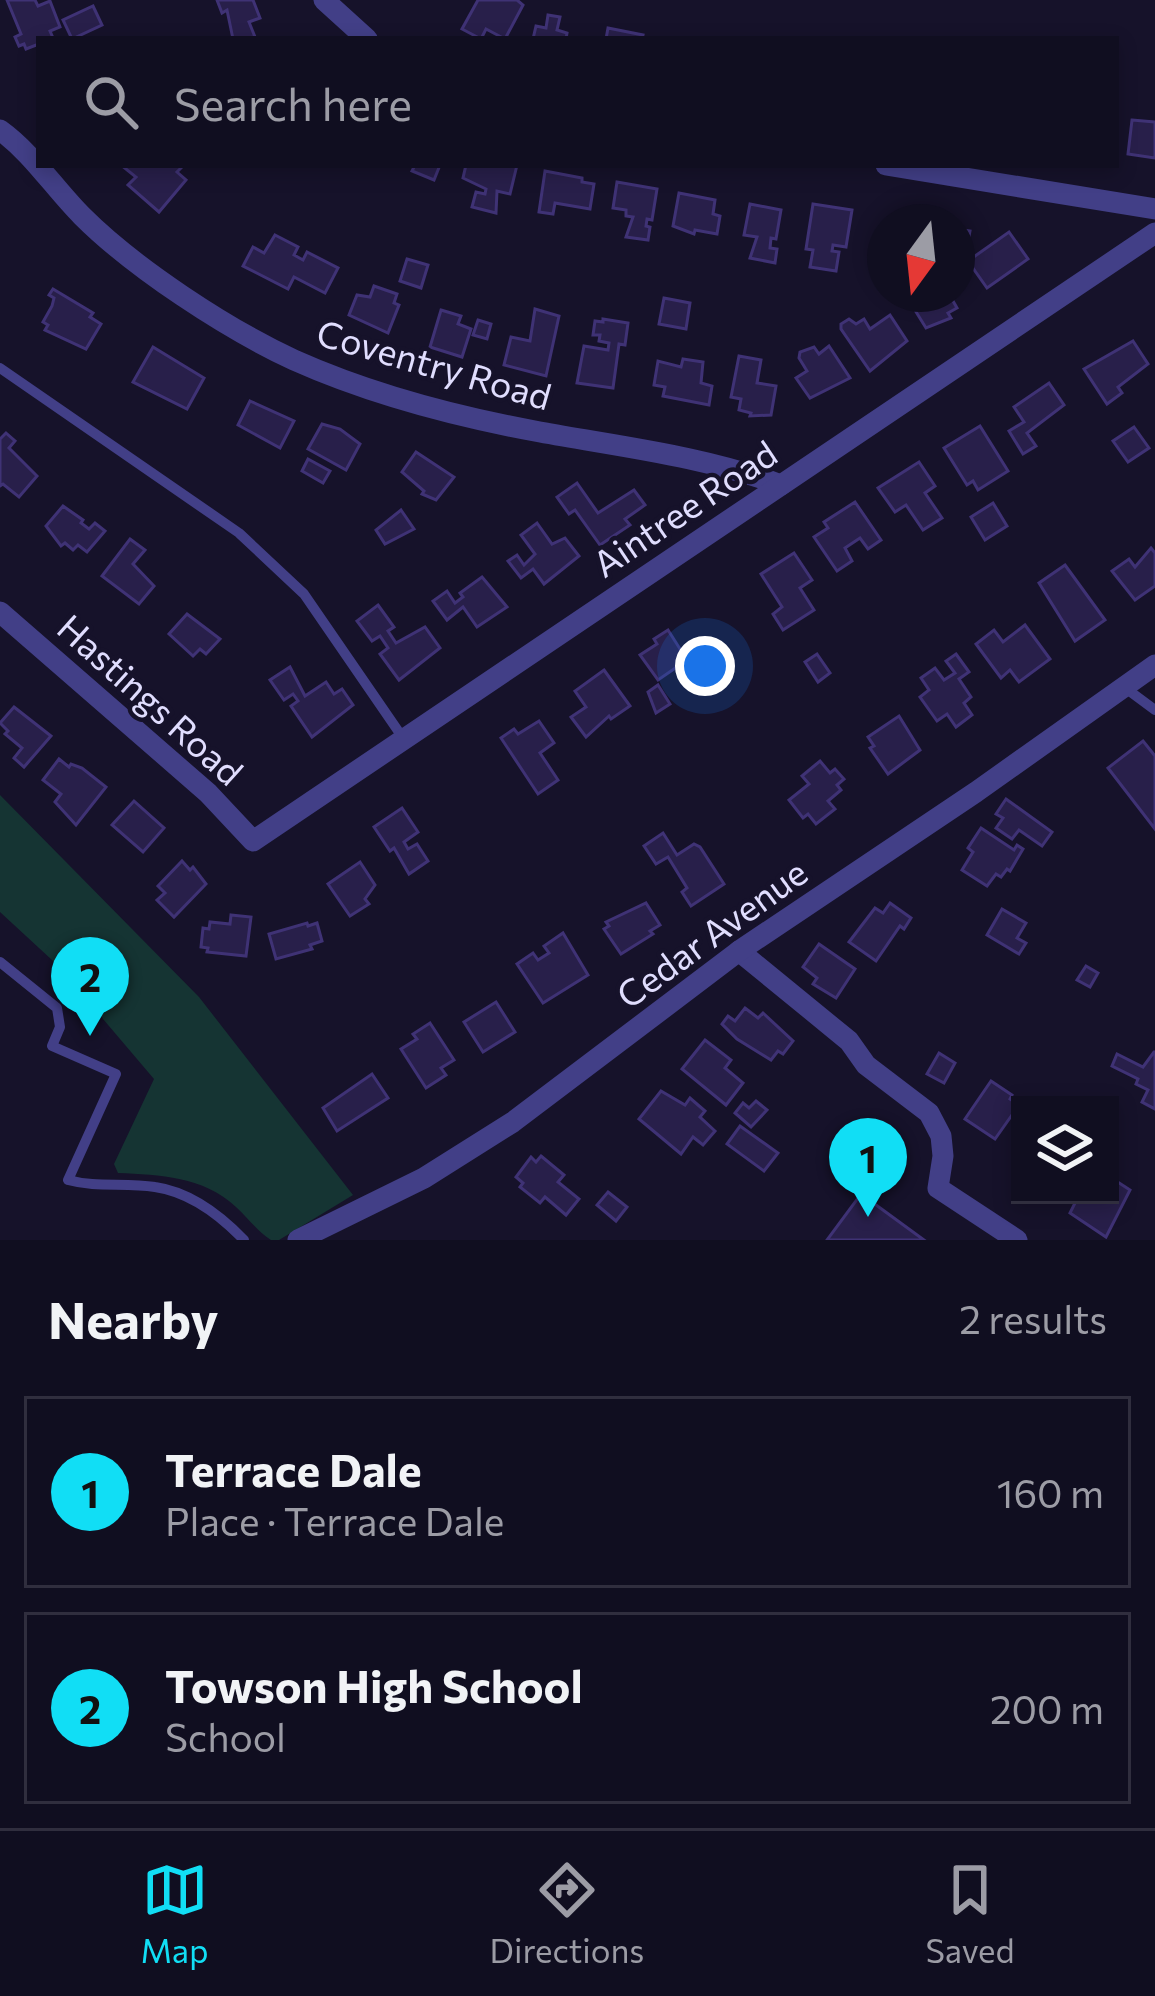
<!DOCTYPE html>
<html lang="en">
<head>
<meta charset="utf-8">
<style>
  :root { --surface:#100e20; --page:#191729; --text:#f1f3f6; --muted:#9c9ca5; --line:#302e3e; --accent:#11def5 }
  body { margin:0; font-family:Commissioner,sans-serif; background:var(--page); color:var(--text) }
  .controls { position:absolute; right:36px; bottom:36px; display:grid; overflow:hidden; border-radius:0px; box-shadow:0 6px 18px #0003 }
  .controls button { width:108px; height:108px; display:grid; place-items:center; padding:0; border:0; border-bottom:3px solid var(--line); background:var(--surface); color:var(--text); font:60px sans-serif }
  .compass { position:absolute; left:867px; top:204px; width:108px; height:108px; border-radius:50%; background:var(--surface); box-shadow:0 6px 18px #0003; rotate:195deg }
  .you { position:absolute; left:705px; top:666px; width:42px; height:42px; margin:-30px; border:9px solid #fff; border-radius:50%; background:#1a73e8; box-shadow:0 0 0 18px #1a73e833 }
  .badge { display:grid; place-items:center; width:78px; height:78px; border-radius:50%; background:var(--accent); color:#111; font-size:39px; font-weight:700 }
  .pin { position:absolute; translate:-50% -99px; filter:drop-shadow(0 3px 6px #0008) }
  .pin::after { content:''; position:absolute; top:63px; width:42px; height:36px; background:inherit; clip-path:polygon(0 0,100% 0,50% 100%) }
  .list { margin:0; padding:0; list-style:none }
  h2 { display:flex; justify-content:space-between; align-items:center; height:156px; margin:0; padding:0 48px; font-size:51px }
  h2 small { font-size:39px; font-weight:400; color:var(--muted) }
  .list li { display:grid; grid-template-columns:78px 1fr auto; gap:36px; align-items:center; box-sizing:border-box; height:192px; margin:0 24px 24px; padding:0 24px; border:3px solid var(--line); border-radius:0px }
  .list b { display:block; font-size:45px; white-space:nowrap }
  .list p { margin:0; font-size:39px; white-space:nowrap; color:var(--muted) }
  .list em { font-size:39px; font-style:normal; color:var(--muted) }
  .icon { flex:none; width:66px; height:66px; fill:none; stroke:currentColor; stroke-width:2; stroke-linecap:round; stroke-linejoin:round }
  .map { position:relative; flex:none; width:1155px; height:1240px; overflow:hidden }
  .search { position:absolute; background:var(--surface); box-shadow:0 6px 18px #0003; left:36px; right:36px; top:36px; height:132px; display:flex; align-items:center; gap:30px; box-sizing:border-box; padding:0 42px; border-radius:0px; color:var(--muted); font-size:45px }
  .sheet { height:588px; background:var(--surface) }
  nav { display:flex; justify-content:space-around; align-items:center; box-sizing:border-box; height:168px; border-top:3px solid var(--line); background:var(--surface); font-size:33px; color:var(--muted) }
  nav a { display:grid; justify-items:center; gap:6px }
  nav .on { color:var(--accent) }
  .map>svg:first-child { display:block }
  .green { fill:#153433 }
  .building { fill:#281f4a; stroke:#3f3275; stroke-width:3 }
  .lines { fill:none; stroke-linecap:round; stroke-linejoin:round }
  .lane { stroke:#423f87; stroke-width:10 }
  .street { stroke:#423f87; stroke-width:21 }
  .labels { text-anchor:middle; stroke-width:9; stroke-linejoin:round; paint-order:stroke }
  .street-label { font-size:36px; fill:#e0ddfe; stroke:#16122a }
</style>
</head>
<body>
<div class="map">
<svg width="1155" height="1240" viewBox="0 0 1155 1240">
  <rect width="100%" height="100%" fill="#16122a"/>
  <!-- green -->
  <path class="green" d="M 0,795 L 199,997 L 353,1195 L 279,1240 L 271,1240 C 257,1231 248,1218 236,1207 C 203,1176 160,1175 118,1173 L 114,1164 L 154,1079 L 103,1019 L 91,996 L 0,912 Z"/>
  <!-- building -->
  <g class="building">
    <path d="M 7,0 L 35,0 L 38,6 L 50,1 L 60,27 L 50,31 L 53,38 L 39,39 L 39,44 L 26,49 L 24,44 L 19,46 L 15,37 L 21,34 Z"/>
    <path d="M 217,0 L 253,0 L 260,18 L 249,22 L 255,37 L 233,39 L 227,10 L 222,13 Z"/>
    <path d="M 478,0 L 517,0 L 523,5 L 505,39 L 486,29 L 481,39 L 462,29 Z"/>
    <path d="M 93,6 L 102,25 L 72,39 L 63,20 Z"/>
    <path d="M 548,15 L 560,17 L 557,30 L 567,33 L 566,39 L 533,39 L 536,26 L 546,28 Z"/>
    <path d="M 608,28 L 643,35 L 642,39 L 606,39 Z"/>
    <path d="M 1132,120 L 1155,122 L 1155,158 L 1128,154 Z"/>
    <path d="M 121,165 L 177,165 L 181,168 L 177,172 L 186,180 L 159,212 L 128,185 L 136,177 Z"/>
    <path d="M 415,165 L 440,165 L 434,180 L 412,171 Z"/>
    <path d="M 466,165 L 517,165 L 510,194 L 497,191 L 496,213 L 472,207 L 476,192 L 485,194 L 486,189 L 463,178 Z"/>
    <path d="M 545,171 L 582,178 L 582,182 L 594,184 L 590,209 L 555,203 L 553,214 L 539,212 Z"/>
    <path d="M 617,182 L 657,189 L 652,220 L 647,219 L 646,226 L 650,227 L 648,240 L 626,237 L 633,217 L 626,216 L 626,210 L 613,208 Z"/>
    <path d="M 679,193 L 715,200 L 713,214 L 720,216 L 717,234 L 695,230 L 694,234 L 673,226 Z"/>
    <path d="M 750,204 L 781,210 L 776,239 L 771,238 L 770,248 L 777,249 L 775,263 L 750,258 L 757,237 L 744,235 Z"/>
    <path d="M 813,204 L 852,210 L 846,247 L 833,245 L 832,251 L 839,252 L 836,271 L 810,267 L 813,250 L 806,249 Z"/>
    <path d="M 957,229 L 970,231 L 966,253 L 957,252 Z"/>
    <path d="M 1009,232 L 1028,259 L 987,288 L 968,261 Z"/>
    <path d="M 275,235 L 298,247 L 294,255 L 303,260 L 307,252 L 338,268 L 325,293 L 294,277 L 288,289 L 243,266 L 253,247 L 264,253 Z"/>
    <path d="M 407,259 L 428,265 L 421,288 L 400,281 Z"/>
    <path d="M 374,286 L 397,294 L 394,303 L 399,305 L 388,333 L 349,315 L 357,295 L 370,297 Z"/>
    <path d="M 53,289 L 93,313 L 90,317 L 101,324 L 86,349 L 45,330 L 48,325 L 43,322 L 52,306 L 54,298 L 49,295 Z"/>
    <path d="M 905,294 L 949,294 L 957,308 L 948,313 L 951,318 L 926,328 Z"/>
    <path d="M 664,298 L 690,303 L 686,329 L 659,324 Z"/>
    <path d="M 535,309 L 559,316 L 546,376 L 504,365 L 511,337 L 530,341 Z"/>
    <path d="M 441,310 L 461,316 L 458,324 L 471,329 L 462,357 L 430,347 Z"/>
    <path d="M 890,315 L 907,341 L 870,371 L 841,329 L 841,324 L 849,319 L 856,324 L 864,319 L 870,329 Z"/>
    <path d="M 603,319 L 628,323 L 625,345 L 619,344 L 613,388 L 577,383 L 584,346 L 608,350 L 609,343 L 599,341 L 600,335 L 593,335 L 595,321 L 603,322 Z"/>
    <path d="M 478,320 L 491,324 L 487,339 L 473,335 Z"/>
    <path d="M 1133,341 L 1148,364 L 1118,387 L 1122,393 L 1107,404 L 1084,369 Z"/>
    <path d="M 829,346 L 850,378 L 810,398 L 796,378 L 807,371 L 799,358 L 800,352 L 814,347 L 819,354 Z"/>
    <path d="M 153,347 L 204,378 L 187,409 L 133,382 Z"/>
    <path d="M 739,356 L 761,360 L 757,383 L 776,386 L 771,415 L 750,416 L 751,413 L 739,410 L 741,399 L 731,397 Z"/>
    <path d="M 683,359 L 703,362 L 701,383 L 712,386 L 709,405 L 663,396 L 665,387 L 654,385 L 658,361 L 681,367 Z"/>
    <path d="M 1049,383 L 1064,405 L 1027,433 L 1036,446 L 1023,454 L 1009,431 L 1024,422 L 1014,407 Z"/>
    <path d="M 250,401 L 294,421 L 280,448 L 238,425 Z"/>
    <path d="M 322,424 L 340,429 L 360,444 L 346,470 L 308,449 Z"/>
    <path d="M 980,426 L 1008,471 L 978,490 L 973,481 L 967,485 L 944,448 Z"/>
    <path d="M 1134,427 L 1149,448 L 1128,462 L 1113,441 Z"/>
    <path d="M 6,433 L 15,441 L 9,448 L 37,476 L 19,497 L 3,484 L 0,486 L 0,439 Z"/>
    <path d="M 416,452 L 454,477 L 436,500 L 422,494 L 424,491 L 402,472 Z"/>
    <path d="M 308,459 L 330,471 L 323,483 L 302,471 Z"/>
    <path d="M 919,462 L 935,486 L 925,493 L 942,518 L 923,530 L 906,505 L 895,512 L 878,488 Z"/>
    <path d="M 577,483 L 598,513 L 634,490 L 645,505 L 625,519 L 630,525 L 600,545 L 575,510 L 569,514 L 557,497 Z"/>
    <path d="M 855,502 L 881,540 L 868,549 L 860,538 L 845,548 L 852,561 L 837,571 L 814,537 L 828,528 L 824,522 Z"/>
    <path d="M 993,503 L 1007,526 L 985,540 L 971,517 Z"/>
    <path d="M 63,506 L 83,520 L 81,523 L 89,529 L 95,523 L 105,531 L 87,552 L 78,545 L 73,550 L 65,543 L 61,546 L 46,526 Z"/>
    <path d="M 401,510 L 414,529 L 385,544 L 376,530 Z"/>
    <path d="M 537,523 L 552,544 L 565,538 L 579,556 L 544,584 L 533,569 L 521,578 L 508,561 L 517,555 L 524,565 L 535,554 L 521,535 Z"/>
    <path d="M 130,539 L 145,550 L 133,564 L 154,586 L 139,604 L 102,576 Z"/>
    <path d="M 1151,548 L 1155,553 L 1155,586 L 1135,600 L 1112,571 L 1129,559 L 1135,567 Z"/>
    <path d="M 794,553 L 812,580 L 800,588 L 814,610 L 783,630 L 773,614 L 782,607 L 761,574 Z"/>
    <path d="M 1065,565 L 1105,620 L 1075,641 L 1039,583 Z"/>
    <path d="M 482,577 L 507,607 L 477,627 L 463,607 L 447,620 L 433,601 L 447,591 L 455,603 L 463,597 L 460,593 Z"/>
    <path d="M 378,605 L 394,627 L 388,631 L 396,643 L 425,627 L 440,648 L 399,680 L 380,654 L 388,648 L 380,636 L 372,641 L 357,621 Z"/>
    <path d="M 187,614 L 220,639 L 206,654 L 200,649 L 193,656 L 169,634 Z"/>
    <path d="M 1025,625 L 1050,659 L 1019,682 L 1010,670 L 1001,678 L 976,644 L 994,630 L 1003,642 Z"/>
    <path d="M 668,630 L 687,660 L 658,680 L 640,655 L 657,644 L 654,639 Z"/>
    <path d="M 817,654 L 830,673 L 818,682 L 805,662 Z"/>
    <path d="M 956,654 L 969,672 L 959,679 L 971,697 L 964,703 L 972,715 L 956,727 L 947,714 L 937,721 L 920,697 L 929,690 L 921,678 L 935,668 L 944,680 L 955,673 L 946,661 Z"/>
    <path d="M 290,667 L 305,696 L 326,682 L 334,694 L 342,689 L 353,705 L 312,737 L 291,706 L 298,701 L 293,694 L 284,700 L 270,680 Z"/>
    <path d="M 604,670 L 630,706 L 611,719 L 609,716 L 586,737 L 571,717 L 586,707 L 575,691 Z"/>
    <path d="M 658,685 L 670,704 L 656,713 L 648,692 Z"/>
    <path d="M 14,707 L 51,736 L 24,767 L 14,758 L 22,748 L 5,734 L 8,731 L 0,723 Z"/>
    <path d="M 899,716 L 920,750 L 888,774 L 870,748 L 874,746 L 868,737 Z"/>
    <path d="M 539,721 L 554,743 L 540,753 L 558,780 L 538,794 L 501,738 L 514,729 L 518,734 Z"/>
    <path d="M 1143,741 L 1155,756 L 1155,829 L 1108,768 Z"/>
    <path d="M 59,759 L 69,767 L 71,764 L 82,768 L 106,787 L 76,825 L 55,802 L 61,794 L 43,780 Z"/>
    <path d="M 820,761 L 830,773 L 835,769 L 844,779 L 837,785 L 841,790 L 828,801 L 835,809 L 816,824 L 808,814 L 803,818 L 789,800 L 809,784 L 802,776 Z"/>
    <path d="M 1006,799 L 1052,832 L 1042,846 L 1019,830 L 1012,839 L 996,828 L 1003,818 L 996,814 Z"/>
    <path d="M 134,801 L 164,828 L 143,852 L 112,825 Z"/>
    <path d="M 402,808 L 418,832 L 404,842 L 408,849 L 417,844 L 428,861 L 409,874 L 394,848 L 390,851 L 374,827 Z"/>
    <path d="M 981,828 L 1014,850 L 1017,845 L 1023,849 L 1010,871 L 1007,869 L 1001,877 L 996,874 L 987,886 L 962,870 L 973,852 L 968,848 Z"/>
    <path d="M 663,833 L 677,855 L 694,844 L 700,847 L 724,884 L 691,906 L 682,892 L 687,888 L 668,857 L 656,864 L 644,846 Z"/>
    <path d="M 182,861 L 190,870 L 193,867 L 206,884 L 174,917 L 157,900 L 165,893 L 158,886 Z"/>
    <path d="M 360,862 L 375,885 L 365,899 L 369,904 L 350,916 L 328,884 Z"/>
    <path d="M 646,903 L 660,925 L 650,931 L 653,934 L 621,954 L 604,929 L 609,926 L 606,922 Z"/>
    <path d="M 890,903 L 911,918 L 904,929 L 900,926 L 876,961 L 849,942 L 875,908 L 883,913 Z"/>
    <path d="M 1002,909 L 1026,923 L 1017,938 L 1026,943 L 1019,954 L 987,935 Z"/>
    <path d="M 231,915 L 251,917 L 246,956 L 207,952 L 208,948 L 201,947 L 203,928 L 209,929 L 210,922 L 230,924 Z"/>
    <path d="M 307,923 L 308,926 L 317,923 L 322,941 L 310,945 L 312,949 L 276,959 L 269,934 Z"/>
    <path d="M 563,933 L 588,975 L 543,1003 L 517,964 L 533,953 L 538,960 L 549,953 L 544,946 Z"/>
    <path d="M 819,944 L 855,969 L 836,998 L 813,984 L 817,978 L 803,967 Z"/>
    <path d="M 1086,966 L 1098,973 L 1090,987 L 1077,980 Z"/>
    <path d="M 496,1002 L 515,1032 L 483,1052 L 464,1022 Z"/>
    <path d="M 745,1008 L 758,1018 L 763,1013 L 793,1041 L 783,1054 L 778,1051 L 771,1060 L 737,1039 L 722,1024 L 728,1016 L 735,1021 Z"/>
    <path d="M 430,1023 L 454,1060 L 441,1068 L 446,1075 L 426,1088 L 401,1049 L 417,1039 L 413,1034 Z"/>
    <path d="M 705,1040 L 731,1060 L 725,1068 L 743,1083 L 726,1105 L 682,1069 Z"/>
    <path d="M 1154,1052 L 1155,1052 L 1155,1109 L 1142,1102 L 1148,1090 L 1136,1084 L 1138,1079 L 1112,1066 L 1117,1054 L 1143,1067 Z"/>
    <path d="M 939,1053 L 955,1063 L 944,1083 L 927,1074 Z"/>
    <path d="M 372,1074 L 388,1098 L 337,1131 L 323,1108 Z"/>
    <path d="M 991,1081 L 1012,1095 L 1010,1099 L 1019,1105 L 995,1139 L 965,1119 Z"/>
    <path d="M 661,1091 L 685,1105 L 690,1098 L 705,1111 L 700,1117 L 715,1131 L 703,1145 L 693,1137 L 681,1154 L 639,1119 Z"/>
    <path d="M 756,1101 L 767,1110 L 751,1127 L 735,1113 L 743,1103 L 749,1108 Z"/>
    <path d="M 740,1126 L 778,1153 L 764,1171 L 727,1144 Z"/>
    <path d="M 541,1156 L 564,1175 L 558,1182 L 579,1199 L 566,1215 L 545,1197 L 540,1203 L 520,1187 L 523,1183 L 516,1177 L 531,1157 L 536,1162 Z"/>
    <path d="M 1110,1177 L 1130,1190 L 1106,1237 L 1070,1213 L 1079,1195 L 1110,1195 Z"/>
    <path d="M 608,1192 L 627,1207 L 616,1221 L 597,1205 Z"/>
    <path d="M 861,1194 L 924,1240 L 827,1240 Z"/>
  </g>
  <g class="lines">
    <!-- lane -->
    <g class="lane">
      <path d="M 0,368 L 239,533 L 304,594 L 403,738"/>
      <path d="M 1124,687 L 1155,710"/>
      <path d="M 0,962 L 57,1008 L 60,1027 L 52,1046 L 116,1074 L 68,1180 C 97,1188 125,1182 155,1187 C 190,1192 220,1215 244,1240"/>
    </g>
    <!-- street -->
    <g class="street">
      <path d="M 324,0 L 367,39"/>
      <path d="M 0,130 C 32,153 54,188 82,216 C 134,268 227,329 294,360 C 370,394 458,417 540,432 C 622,447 703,456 781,485"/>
      <path d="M 886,165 L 1155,209"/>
      <path d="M 0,612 L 208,793 L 253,841 L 1155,233"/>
      <path d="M 739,951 L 849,1041 L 866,1065 L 929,1113 L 941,1136 L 943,1156 L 938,1188 L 1017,1240"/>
      <path d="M 298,1240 L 424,1178 L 513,1122 L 739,951 L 976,792 L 1155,665"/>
    </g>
  </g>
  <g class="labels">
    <!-- street labels -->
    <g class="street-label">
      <text transform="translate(434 365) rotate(16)" y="13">Coventry Road</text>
      <text transform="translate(685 509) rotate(-34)" y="13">Aintree Road</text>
      <text transform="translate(150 700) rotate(42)" y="13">Hastings Road</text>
      <text transform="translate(712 934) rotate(-36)" y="13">Cedar Avenue</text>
    </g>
  </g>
</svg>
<div class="controls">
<button><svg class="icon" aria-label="layers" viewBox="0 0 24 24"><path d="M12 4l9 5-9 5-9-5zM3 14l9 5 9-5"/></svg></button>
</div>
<svg class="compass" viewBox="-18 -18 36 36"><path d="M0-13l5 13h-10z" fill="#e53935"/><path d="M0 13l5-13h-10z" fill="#9c9ca5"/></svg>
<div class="you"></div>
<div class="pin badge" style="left:868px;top:1217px">1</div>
<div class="pin badge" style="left:90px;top:1036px">2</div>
<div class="search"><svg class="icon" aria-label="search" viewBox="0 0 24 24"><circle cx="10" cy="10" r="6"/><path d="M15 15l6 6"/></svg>Search here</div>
</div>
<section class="sheet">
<h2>Nearby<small>2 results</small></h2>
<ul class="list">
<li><span class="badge">1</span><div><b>Terrace Dale</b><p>Place · Terrace Dale</p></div><em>160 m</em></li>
<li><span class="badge">2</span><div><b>Towson High School</b><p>School</p></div><em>200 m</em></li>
</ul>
</section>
<nav>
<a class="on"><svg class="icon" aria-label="map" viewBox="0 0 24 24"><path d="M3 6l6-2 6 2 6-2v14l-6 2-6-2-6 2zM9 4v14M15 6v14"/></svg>Map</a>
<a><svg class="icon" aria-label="directions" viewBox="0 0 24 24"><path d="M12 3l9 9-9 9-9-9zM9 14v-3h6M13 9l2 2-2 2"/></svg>Directions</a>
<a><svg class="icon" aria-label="saved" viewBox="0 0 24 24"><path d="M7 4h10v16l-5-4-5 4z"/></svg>Saved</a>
</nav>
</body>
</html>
